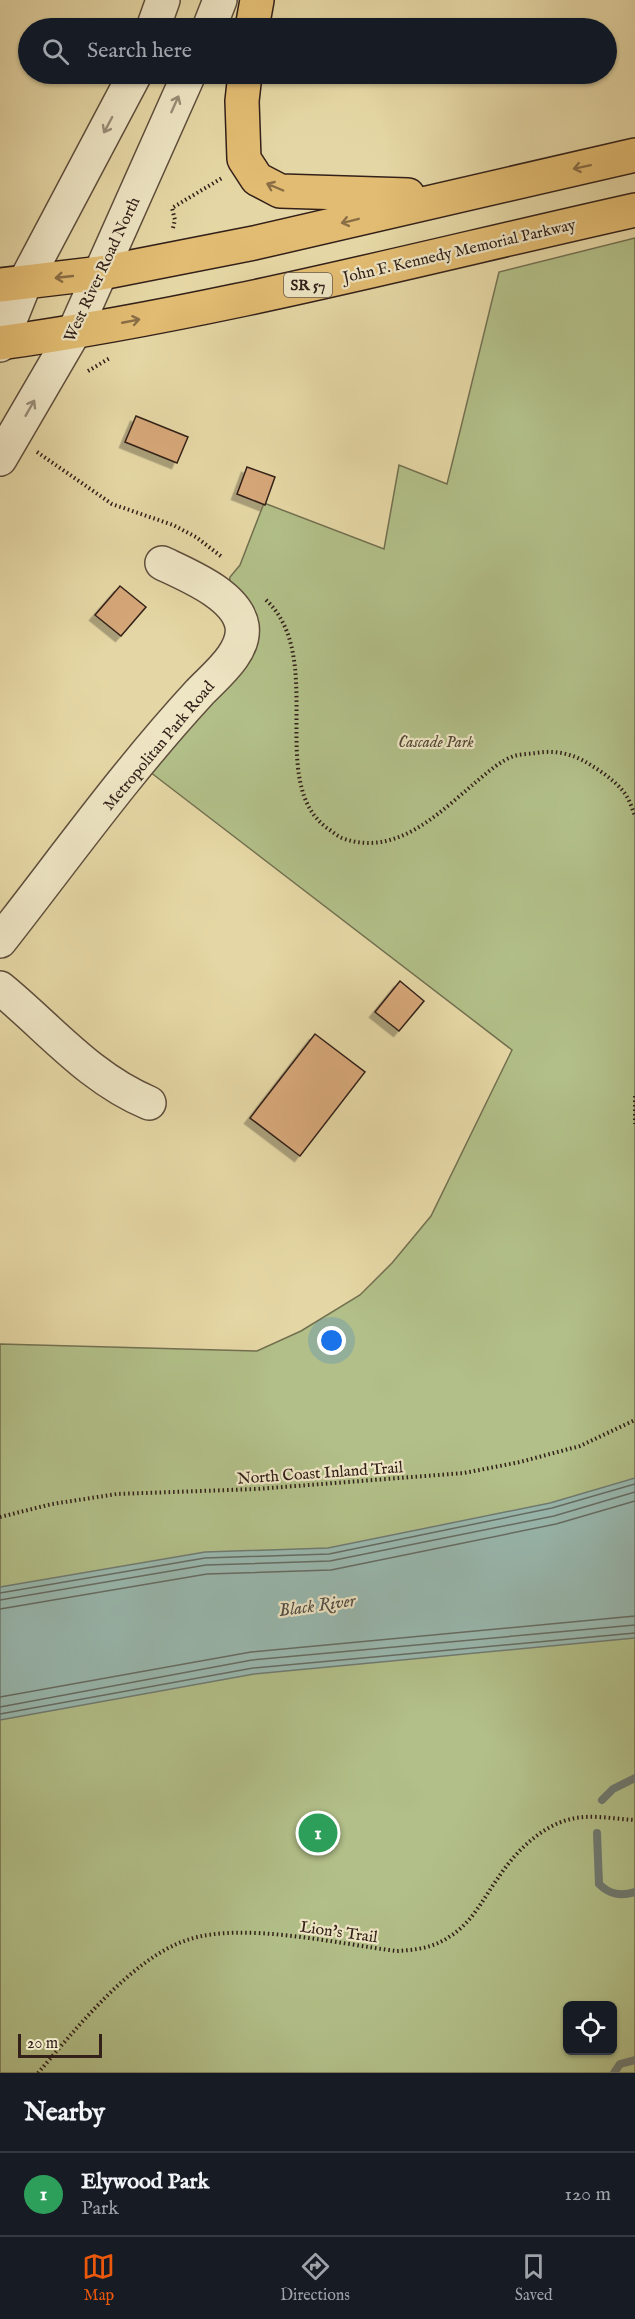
<!DOCTYPE html>
<html lang="en">
<head>
<meta charset="utf-8">
<style>
  :root { --surface:#171b24; --page:#20242c; --text:#f1f3f6; --muted:#9ea1a6; --line:#363941; --accent:#ea580c }
  body { margin:0; font-family:"IM FELL English",serif; background:var(--page); color:var(--text) }
  .controls { position:absolute; right:18px; bottom:18px; display:grid; overflow:hidden; border-radius:9px; box-shadow:0 2px 4px #0004 }
  .controls button { width:54px; height:54px; display:grid; place-items:center; padding:0; border:0; border-bottom:2px solid var(--line); background:var(--surface); color:var(--text); font:30px sans-serif }
  .scale { position:absolute; left:18px; bottom:15px; width:84px; box-sizing:border-box; padding-left:6px; border:3px solid #322019; border-top:0; font-size:16px; line-height:21px; white-space:nowrap; color:#322019; -webkit-text-stroke:4px #eee5c4; paint-order:stroke }
  .you { position:absolute; left:332px; top:1341px; width:21px; height:21px; margin:-15px; border:4px solid #fff; border-radius:50%; background:#1a73e8; box-shadow:0 0 0 9px #1a73e833 }
  .badge { display:grid; place-items:center; width:39px; height:39px; border-radius:50%; background:var(--accent); color:#fff; font-size:20px; font-weight:700 }
  .pin { position:absolute; translate:-50% -50%; border:3px solid #fff; box-shadow:0 2px 6px #0006 }
  .list { margin:0; padding:0; list-style:none }
  h2 { display:flex; justify-content:space-between; align-items:center; height:78px; margin:0; padding:0 24px; font-size:26px }
  h2 small { font-size:20px; font-weight:400; color:var(--muted) }
  .list li { display:grid; grid-template-columns:39px 1fr auto; gap:18px; align-items:center; box-sizing:border-box; height:84px; padding:0 24px; border-top:2px solid var(--line) }
  .list b { display:block; font-size:22px; white-space:nowrap }
  .list p { margin:0; font-size:20px; white-space:nowrap; color:var(--muted) }
  .list em { font-size:20px; font-style:normal; color:var(--muted) }
  .icon { flex:none; width:33px; height:33px; fill:none; stroke:currentColor; stroke-width:2; stroke-linecap:round; stroke-linejoin:round }
  .map { position:relative; flex:none; width:635px; height:2073px; overflow:hidden }
  .search { position:absolute; background:var(--surface); box-shadow:0 2px 4px #0004; left:18px; right:18px; top:18px; height:66px; display:flex; align-items:center; gap:15px; box-sizing:border-box; padding:0 21px; border-radius:33px; color:var(--muted); font-size:22px }
  .sheet { height:162px; background:var(--surface) }
  nav { display:flex; justify-content:space-around; align-items:center; box-sizing:border-box; height:84px; border-top:2px solid var(--line); background:var(--surface); font-size:16px; color:var(--muted) }
  nav a { display:grid; justify-items:center; gap:3px }
  nav .on { color:var(--accent) }
  .map>svg:first-child { display:block }
  .green { fill:#b2bf88; stroke:#727050; stroke-width:1.5; fill-rule:evenodd }
  .water { fill:#98b8af; stroke:#6f7b73; stroke-width:1.5 }
  .lines { fill:none; stroke-linecap:round; stroke-linejoin:round }
  .shore { stroke:#656c64; stroke-width:1.5 }
  .stream { stroke:#6f7b73; stroke-width:8 }
  .building { fill:#d6a779; stroke:#322019; stroke-width:1.5; filter:url(#shadow) }
  .minor-casing { stroke:#5f4e3c; stroke-width:36 }
  .tertiary-casing { stroke:#5f4e3c; stroke-width:36 }
  .trunk-casing { stroke:#322019; stroke-width:36 }
  .path { stroke:#322019; stroke-width:4; stroke-dasharray:1.5 3; stroke-linecap:butt }
  .minor { stroke:#eee5c4; stroke-width:33 }
  .tertiary { stroke:#eee5c4; stroke-width:33 }
  .trunk { stroke:#e2bc72; stroke-width:33 }
  .oneway { stroke:#998c77 }
  .oneway2 { stroke:#8a6e46 }
  .labels { text-anchor:middle; stroke-width:4.5; stroke-linejoin:round; paint-order:stroke }
  .shield { fill:#eee5c4; stroke:#6a5b4c; stroke-width:1.5 }
  .shield-label { font-size:15px; font-weight:bold; fill:#322019 }
  .street-label { font-size:16px; fill:#322019; stroke:#eee5c4 }
  .park-label { font-size:16px; font-style:italic; fill:#524835; stroke:#eee5c4 }
  .water-label { font-size:18px; font-style:italic; fill:#514e46; stroke:#eee5c4 }
</style>
</head>
<body>
<div class="map">
<svg width="635" height="2073" viewBox="0 0 635 2073">
  <defs>
    <filter id="shadow"><feDropShadow dx="-5.5" dy="5.5" stdDeviation="0" flood-color="#0004"/></filter>
  </defs>
  <rect width="100%" height="100%" fill="#e5d7a5"/>
  <filter id="stains"><feTurbulence type="fractalNoise" baseFrequency=".00333" numOctaves="4"/><feColorMatrix values="0 0 0 0 .2 0 0 0 0 .09 0 0 0 0 .02 0 0 0 .5 -.17"/></filter>
  <radialGradient id="worn" r=".72"><stop offset=".6" stop-color="#630" stop-opacity="0"/><stop offset="1" stop-color="#630" stop-opacity=".3"/></radialGradient>
  <!-- green -->
  <path class="green" d="M 635,238 L 635,2073 L 0,2073 L 0,1344 L 257,1351 L 301,1331 L 360,1295 L 392,1263 L 431,1216 L 512,1050 L 150,772 L 240,669 L 229,585 L 230,577 L 240,565 L 264,503 L 384,549 L 399,465 L 447,484 L 499,272 ZM 568,2006 L 612,2006 L 612,2050 L 568,2050 Z"/>
  <!-- water -->
  <path class="water" d="M 635,1478 L 635,1638 L 254,1674 L 0,1720 L 0,1587 L 205,1552 L 328,1548 L 550,1503 Z"/>
  <g class="lines">
    <!-- shore -->
    <g class="shore">
      <path d="M 0,1593 L 205,1558 L 329,1554 L 552,1508 L 635,1484"/>
      <path d="M 0,1600 L 206,1565 L 330,1561 L 554,1516 L 635,1492"/>
      <path d="M 0,1609 L 207,1574 L 331,1570 L 556,1524 L 635,1501"/>
      <path d="M 0,1697 L 251,1652 L 635,1616"/>
      <path d="M 0,1707 L 252,1660 L 635,1625"/>
      <path d="M 0,1714 L 253,1668 L 635,1633"/>
    </g>
    <!-- stream -->
    <g class="stream">
      <path d="M 602,1800 L 613,1789 L 635,1778"/>
      <path d="M 597,1833 L 599,1884 C 610,1895 621,1896 635,1892"/>
      <path d="M 614,2073 L 620,2064 L 635,2060"/>
    </g>
  </g>
  <!-- building -->
  <g class="building">
    <path d="M 136,416 L 188,437 L 177,463 L 125,442 Z"/>
    <path d="M 247,467 L 275,477 L 265,505 L 237,494 Z"/>
    <path d="M 120,586 L 146,607 L 121,636 L 95,615 Z"/>
    <path d="M 400,981 L 424,1001 L 399,1031 L 375,1012 Z"/>
    <path d="M 315,1034 L 365,1072 L 300,1156 L 250,1118 Z"/>
  </g>
  <g class="lines">
    <defs>
      <g id="minor">
        <path d="M 0,941 C 65,858 127,771 199,693 C 215,676 246,652 242,626 C 237,595 187,575 162,563"/>
        <path d="M 0,988 C 49,1028 89,1078 149,1103"/>
      </g>
      <g id="tertiary">
        <path d="M 153,28 L 163,0"/>
        <path d="M 209,28 L 220,0"/>
        <path d="M 0,345 L 26,280 L 135,74"/>
        <path d="M 0,459 L 74,332 L 189,74"/>
      </g>
      <g id="trunk">
        <path d="M 252,28 L 257,0"/>
        <path d="M 245,74 L 242,101 L 244,159 L 257,179 L 280,191 L 408,195"/>
        <path d="M 0,285 L 101,273 L 254,243 L 635,155"/>
        <path d="M 0,343 C 214,313 424,257 635,210"/>
      </g>
    </defs>
    <!-- minor casing -->
    <use href="#minor" class="minor-casing"/>
    <!-- tertiary casing -->
    <use href="#tertiary" class="tertiary-casing"/>
    <!-- trunk casing -->
    <use href="#trunk" class="trunk-casing"/>
    <!-- path -->
    <g class="path">
      <path d="M 173,228 L 175,220 L 172,208 L 222,178"/>
      <path d="M 88,371 L 110,358"/>
      <path d="M 37,452 L 112,504 L 173,525 L 196,537 L 222,557"/>
      <path d="M 266,600 C 328,658 265,782 327,828 C 332,831 337,836 342,838 C 396,858 439,813 476,782 C 488,772 500,761 514,756 C 521,754 529,754 536,753 C 553,750 569,753 584,761 C 598,769 613,779 623,791 C 629,798 632,808 635,816"/>
      <path d="M 635,1096 L 635,1124"/>
      <path d="M 0,1517 L 52,1504 L 117,1494 L 257,1489 L 464,1473 L 520,1462 L 580,1446 L 635,1420"/>
      <path d="M 38,2073 C 75,2030 132,1958 187,1940 C 242,1921 338,1944 397,1951 C 415,1950 433,1948 449,1937 C 472,1923 483,1899 498,1878 C 515,1852 541,1826 571,1819 C 591,1814 614,1819 635,1820"/>
    </g>
    <!-- minor -->
    <use href="#minor" class="minor"/>
    <!-- tertiary -->
    <use href="#tertiary" class="tertiary"/>
    <!-- trunk -->
    <use href="#trunk" class="trunk"/>
  </g>
  <!-- one-way arrows -->
  <defs><path id="oneway-shaft" d="M-6 0H5M1.5-3L5.5 0L1.5 3" fill="none" stroke-width="1.6" stroke-linecap="round" stroke-linejoin="round" transform="scale(1.5)"/></defs>
  <g class="oneway">
    <use href="#oneway-shaft" transform="translate(175 104) rotate(-66)"/>
    <use href="#oneway-shaft" transform="translate(108 125) rotate(118)"/>
    <use href="#oneway-shaft" transform="translate(30 408) rotate(-60)"/>
  </g>
  <g class="oneway2">
    <use href="#oneway-shaft" transform="translate(582 167) rotate(168)"/>
    <use href="#oneway-shaft" transform="translate(275 187) rotate(-157)"/>
    <use href="#oneway-shaft" transform="translate(350 221) rotate(166)"/>
    <use href="#oneway-shaft" transform="translate(64 277) rotate(174)"/>
    <use href="#oneway-shaft" transform="translate(131 321) rotate(-11)"/>
  </g>
  <g class="labels">
    <!-- shield labels -->
    <rect class="shield" x="284" y="273" width="48" height="24" rx="4.5"/>
    <g class="shield-label">
      <text x="308" y="290">SR 57</text>
    </g>
    <!-- street labels -->
    <g class="street-label">
      <text transform="translate(459 250) rotate(-13)" y="6">John F. Kennedy Memorial Parkway</text>
      <text transform="translate(101 269) rotate(-65)" y="6">West River Road North</text>
      <text transform="translate(158 745) rotate(-50)" y="6">Metropolitan Park Road</text>
      <text transform="translate(320 1472) rotate(-4)" y="6">North Coast Inland Trail</text>
      <text transform="translate(339 1931) rotate(8)" y="6">Lion's Trail</text>
    </g>
    <!-- park labels -->
    <g class="park-label">
      <text x="436" y="747">Cascade Park</text>
    </g>
    <!-- water labels -->
    <g class="water-label">
      <text transform="translate(317 1605) rotate(-8)" y="6">Black River</text>
    </g>
  </g>
  <rect width="100%" height="100%" filter="url(#stains)"/>
  <rect width="100%" height="100%" fill="url(#worn)"/>
</svg>
<div class="controls">
<button><svg class="icon" aria-label="locate" viewBox="0 0 24 24"><circle cx="12" cy="12" r="6"/><path d="M12 2v4M12 18v4M2 12h4M18 12h4"/></svg></button>
</div>
<div class="scale">20 m</div>
<div class="you"></div>
<div class="pin badge" style="left:318px;top:1833px;background:#2e9e5b">1</div>
<div class="search"><svg class="icon" aria-label="search" viewBox="0 0 24 24"><circle cx="10" cy="10" r="6"/><path d="M15 15l6 6"/></svg>Search here</div>
</div>
<section class="sheet">
<h2>Nearby<small></small></h2>
<ul class="list">
<li><span class="badge" style="background:#2e9e5b">1</span><div><b>Elywood Park</b><p>Park</p></div><em>120 m</em></li>
</ul>
</section>
<nav>
<a class="on"><svg class="icon" aria-label="map" viewBox="0 0 24 24"><path d="M3 6l6-2 6 2 6-2v14l-6 2-6-2-6 2zM9 4v14M15 6v14"/></svg>Map</a>
<a><svg class="icon" aria-label="directions" viewBox="0 0 24 24"><path d="M12 3l9 9-9 9-9-9zM9 14v-3h6M13 9l2 2-2 2"/></svg>Directions</a>
<a><svg class="icon" aria-label="saved" viewBox="0 0 24 24"><path d="M7 4h10v16l-5-4-5 4z"/></svg>Saved</a>
</nav>
</body>
</html>
